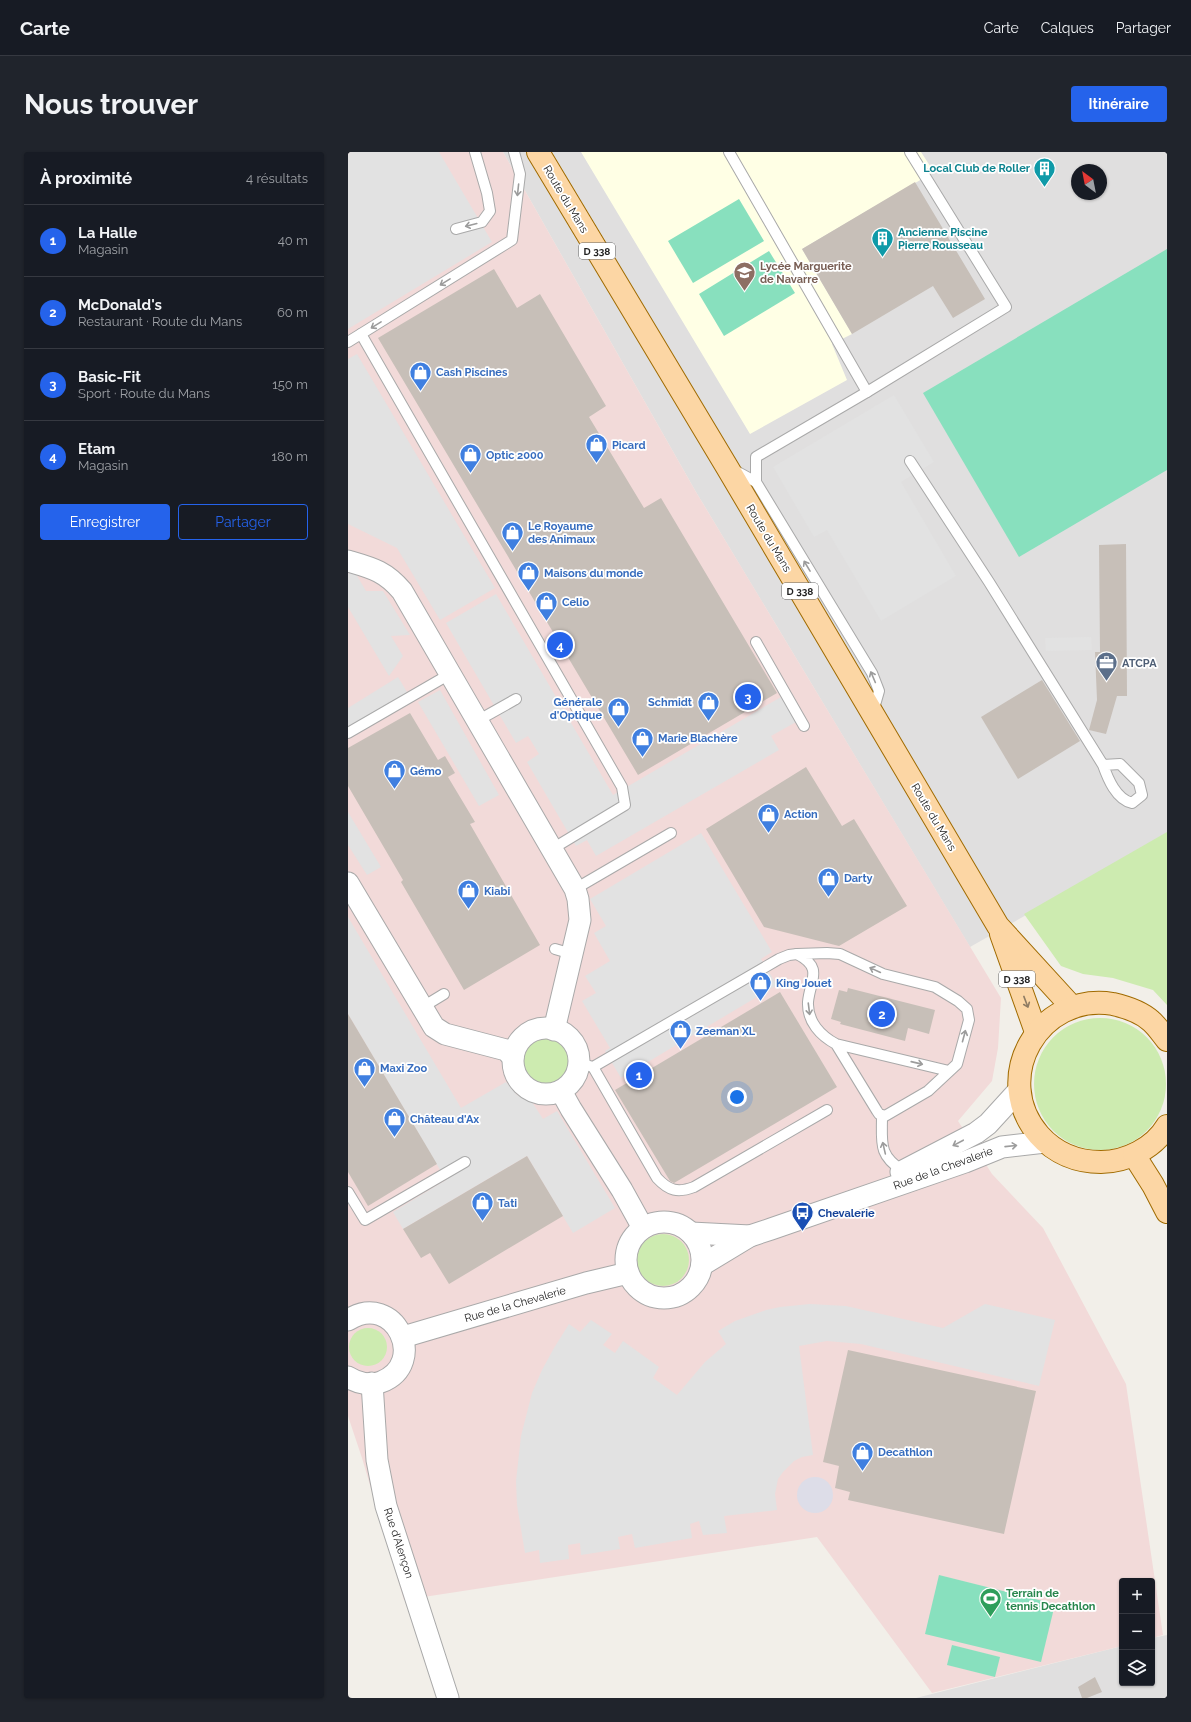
<!DOCTYPE html>
<html lang="fr">
<head>
<meta charset="utf-8">
<style>
  :root { --surface:#171b24; --page:#20242c; --text:#f1f3f6; --muted:#9ea1a6; --line:#363941; --accent:#2563eb }
  body { margin:0; font-family:Raleway,sans-serif; background:var(--page); color:var(--text) }
  .controls { position:absolute; right:12px; bottom:12px; display:grid; overflow:hidden; border-radius:4px; box-shadow:0 1px 3px #0004 }
  .controls button { width:36px; height:36px; display:grid; place-items:center; padding:0; border:0; border-bottom:1px solid var(--line); background:var(--surface); color:var(--text); font:20px sans-serif }
  .compass { position:absolute; left:723px; top:12px; width:36px; height:36px; border-radius:50%; background:var(--surface); box-shadow:0 1px 3px #0004; rotate:328deg }
  .you { position:absolute; left:389px; top:945px; width:14px; height:14px; margin:-10px; border:3px solid #fff; border-radius:50%; background:#1a73e8; box-shadow:0 0 0 6px #1a73e833 }
  .badge { display:grid; place-items:center; width:26px; height:26px; border-radius:50%; background:var(--accent); color:#fff; font-size:13px; font-weight:700 }
  .pin { position:absolute; translate:-50% -50%; border:2px solid #fff; box-shadow:0 1px 4px #0006 }
  .list { margin:0; padding:0; list-style:none }
  h2 { display:flex; justify-content:space-between; align-items:center; height:52px; margin:0; padding:0 16px; font-size:17px }
  h2 small { font-size:13px; font-weight:400; color:var(--muted) }
  .list li { display:grid; grid-template-columns:26px 1fr auto; gap:12px; align-items:center; box-sizing:border-box; height:72px; padding:0 16px; border-top:1px solid var(--line) }
  .list b { display:block; font-size:15px; white-space:nowrap }
  .list p { margin:0; font-size:13px; white-space:nowrap; color:var(--muted) }
  .list em { font-size:13px; font-style:normal; color:var(--muted) }
  .actions { display:flex; gap:8px; padding:12px 16px }
  .actions a { flex:1; padding:9px 0; border:1px solid var(--accent); border-radius:4px; text-align:center; font-size:14px; color:var(--accent) }
  .actions .main { background:var(--accent); color:#fff }
  .icon { flex:none; width:22px; height:22px; fill:none; stroke:currentColor; stroke-width:2; stroke-linecap:round; stroke-linejoin:round }
  .map { position:relative; flex:none; width:819px; height:1546px; overflow:hidden; border-radius:4px }
  header { display:flex; align-items:center; gap:24px; box-sizing:border-box; height:56px; padding:0 20px; background:var(--surface); border-bottom:1px solid var(--line) }
  header strong { font-size:19px }
  nav { display:flex; gap:22px; margin-inline-start:auto; font-size:14px }
  .intro { display:flex; align-items:center; justify-content:space-between; box-sizing:border-box; height:96px; padding:0 24px }
  h1 { margin:0; font-size:28px }
  .button { padding:10px 18px; border-radius:4px; background:var(--accent); color:#fff; font-size:14px; font-weight:700 }
  main { display:flex; gap:24px; padding:0 24px }
  aside { flex:1; background:var(--surface); border-radius:4px; box-shadow:0 1px 3px #0004 }
  .map>svg:first-child { display:block }
  .residential { fill:#e0dfdf; fill-rule:evenodd }
  .commercial { fill:#f2dad9 }
  .education { fill:#ffffe5 }
  .grass { fill:#cdebb0 }
  .pitch { fill:#88e0be }
  .parking { fill:#e2e2e2 }
  .plaza { fill:#dddde8 }
  .building { fill:#c7bfb8 }
  .lines { fill:none; stroke-linecap:round; stroke-linejoin:round }
  .lane-casing { stroke:#a9a9a9; stroke-width:12 }
  .street-casing { stroke:#a9a9a9; stroke-width:23 }
  .primary-casing { stroke:#a06b00; stroke-width:24 }
  .lane { stroke:#fff; stroke-width:10 }
  .street { stroke:#fff; stroke-width:21 }
  .primary { stroke:#fcd6a4; stroke-width:22 }
  .oneway { stroke:#9c9c9c }
  .oneway2 { stroke:#8f7c63 }
  .labels { text-anchor:middle; stroke-width:3.5; stroke-linejoin:round; paint-order:stroke }
  .shield { fill:#fff; stroke:#646464; stroke-width:1 }
  .shield-label { font-size:10px; font-weight:bold; fill:#222 }
  .culture-label { font-size:11px; font-weight:bold; fill:#0d838f; stroke:#fff; text-anchor:end }
  .street-label { font-size:11px; fill:#222; stroke:#fff }
  .education-label { font-size:11px; font-weight:bold; fill:#785e54; stroke:#fff; text-anchor:start }
  .shop-label { font-size:11px; font-weight:bold; fill:#366cbe; stroke:#fff; text-anchor:start }
  .service-label { font-size:11px; font-weight:bold; fill:#4e5e75; stroke:#fff; text-anchor:start }
  .transit-label { font-size:11px; font-weight:bold; fill:#164399; stroke:#fff; text-anchor:start }
  .leisure-label { font-size:11px; font-weight:bold; fill:#27864d; stroke:#fff; text-anchor:start }
</style>
</head>
<body>
<header>
<strong>Carte</strong>
<nav><a>Carte</a><a>Calques</a><a>Partager</a></nav>
</header>
<div class="intro"><h1>Nous trouver</h1><a class="button">Itinéraire</a></div>
<main>
<aside>
<h2>À proximité<small>4 résultats</small></h2>
<ul class="list">
<li><span class="badge">1</span><div><b>La Halle</b><p>Magasin</p></div><em>40 m</em></li>
<li><span class="badge">2</span><div><b>McDonald's</b><p>Restaurant · Route du Mans</p></div><em>60 m</em></li>
<li><span class="badge">3</span><div><b>Basic-Fit</b><p>Sport · Route du Mans</p></div><em>150 m</em></li>
<li><span class="badge">4</span><div><b>Etam</b><p>Magasin</p></div><em>180 m</em></li>
</ul>
<div class="actions"><a class="main">Enregistrer</a><a>Partager</a></div>
</aside>
<div class="map">
<svg width="819" height="1546" viewBox="0 0 819 1546">
  <rect width="100%" height="100%" fill="#f2efe9"/>
  <!-- residential -->
  <g class="residential">
    <path d="M 155,0 L 819,0 L 819,683 L 622,795 L 348,340 ZM 729,18 L 753,18 L 753,42 L 729,42 Z"/>
    <path d="M 819,1483 L 819,1546 L 568,1546 L 774,1494 L 774,1531 L 804,1531 L 804,1486 Z"/>
  </g>
  <!-- commercial -->
  <path class="commercial" d="M 0,0 L 155,0 L 348,340 L 653,846 L 650,896 L 644,929 L 610,969 L 644,1022 L 695,1076 L 778,1232 L 815,1483 L 804,1486 L 804,1429 L 774,1429 L 774,1494 L 584,1541 L 469,1385 L 56,1448 L 14,1306 L 0,1264 Z"/>
  <!-- education -->
  <path class="education" d="M 233,0 L 573,0 L 586,20 L 454,97 L 504,182 L 484,192 L 499,228 L 402,282 Z"/>
  <!-- grass -->
  <g class="grass">
    <path d="M 819,680 L 819,853 L 805,838 L 765,826 L 735,822 L 713,814 L 676,762 Z"/>
    <circle cx="752" cy="932" r="66"/>
    <circle cx="198" cy="909" r="24"/>
    <circle cx="315" cy="1108" r="26"/>
    <circle cx="20" cy="1195" r="19"/>
  </g>
  <!-- pitch -->
  <g class="pitch">
    <path d="M 391,47 L 416,89 L 345,131 L 320,89 Z"/>
    <path d="M 819,97 L 819,318 L 671,405 L 575,241 Z"/>
    <path d="M 421,99 L 447,141 L 376,184 L 351,142 Z"/>
    <path d="M 591,1423 L 707,1452 L 693,1510 L 577,1482 Z"/>
    <path d="M 604,1493 L 652,1505 L 647,1525 L 599,1513 Z"/>
  </g>
  <!-- parking -->
  <g class="parking">
    <path d="M 0,0 L 91,0 L 144,90 L 0,177 Z"/>
    <path d="M 9,202 L 147,436 L 92,468 L 49,396 L 0,372 L 0,207 Z"/>
    <path d="M 546,243 L 586,310 L 553,330 L 608,424 L 533,469 L 479,378 L 466,385 L 425,315 Z"/>
    <path d="M 5,417 L 18,439 L 35,439 L 62,483 L 43,484 L 55,504 L 41,524 L 0,455 L 0,422 Z"/>
    <path d="M 148,442 L 265,643 L 433,545 L 448,570 L 423,584 L 431,598 L 248,704 L 239,688 L 228,694 L 179,610 L 191,602 L 180,584 L 168,591 L 98,471 Z"/>
    <path d="M 743,485 L 744,498 L 698,499 L 697,486 Z"/>
    <path d="M 50,525 L 62,545 L 0,581 L 0,556 Z"/>
    <path d="M 92,538 L 151,643 L 131,654 L 70,550 Z"/>
    <path d="M 0,660 L 33,715 L 19,723 L 0,693 Z"/>
    <path d="M 353,681 L 424,800 L 413,807 L 429,833 L 273,926 L 257,899 L 262,896 L 234,849 L 248,841 L 237,824 L 262,809 L 246,781 L 258,774 L 242,747 Z"/>
    <path d="M 0,765 L 113,956 L 158,930 L 169,943 L 184,950 L 195,967 L 209,959 L 267,1056 L 225,1081 L 179,1004 L 55,1077 L 45,1060 L 98,1028 L 0,862 Z"/>
    <path d="M 462,1152 L 498,1154 L 595,1176 L 637,1152 L 707,1168 L 691,1234 L 513,1192 L 479,1189 L 451,1194 L 465,1303 L 454,1305 L 446,1309 L 435,1320 L 430,1327 L 427,1342 L 429,1358 L 376,1364 L 379,1381 L 355,1383 L 351,1369 L 342,1372 L 344,1386 L 287,1396 L 284,1382 L 270,1385 L 272,1397 L 233,1403 L 232,1391 L 220,1393 L 221,1407 L 192,1411 L 191,1398 L 177,1401 L 169,1353 L 168,1329 L 173,1284 L 184,1241 L 194,1218 L 206,1196 L 221,1172 L 232,1180 L 243,1168 L 264,1182 L 255,1193 L 267,1201 L 275,1189 L 311,1215 L 305,1226 L 329,1243 L 357,1210 L 378,1192 L 370,1179 L 387,1169 L 418,1158 L 432,1155 Z"/>
  </g>
  <!-- plaza -->
  <circle class="plaza" cx="467" cy="1343" r="18"/>
  <!-- building -->
  <g class="building">
    <path d="M 567,30 L 637,147 L 605,166 L 585,134 L 504,182 L 454,97 Z"/>
    <path d="M 146,117 L 169,156 L 192,142 L 258,254 L 241,265 L 296,356 L 313,346 L 429,541 L 290,623 L 30,186 Z"/>
    <path d="M 778,392 L 779,544 L 769,544 L 758,582 L 741,578 L 749,548 L 747,500 L 752,500 L 751,393 Z"/>
    <path d="M 694,528 L 732,589 L 670,627 L 633,565 Z"/>
    <path d="M 62,561 L 90,608 L 97,604 L 107,621 L 100,625 L 127,670 L 122,672 L 192,793 L 116,838 L 53,730 L 55,728 L 0,634 L 0,596 Z"/>
    <path d="M 458,615 L 494,674 L 506,667 L 559,754 L 491,794 L 416,775 L 358,677 Z"/>
    <path d="M 500,836 L 587,858 L 581,882 L 560,876 L 557,889 L 492,872 L 493,870 L 483,867 L 491,838 L 499,840 Z"/>
    <path d="M 432,840 L 489,935 L 326,1031 L 322,1029 L 267,938 Z"/>
    <path d="M 0,862 L 89,1012 L 20,1054 L 0,1020 Z"/>
    <path d="M 179,1004 L 215,1064 L 101,1132 L 82,1101 L 73,1106 L 55,1077 Z"/>
    <path d="M 500,1198 L 688,1239 L 656,1382 L 500,1348 L 502,1340 L 487,1336 L 491,1314 L 475,1310 Z"/>
    <path d="M 747,1525 L 754,1540 L 739,1546 L 734,1546 L 730,1535 Z"/>
  </g>
  <g class="lines">
    <defs>
      <g id="lane">
        <path d="M 381,0 L 519,240"/>
        <path d="M 108,77 L 134,70 L 142,59 L 139,41 L 127,0"/>
        <path d="M 13,182 L 274,635 L 277,653 L 204,697"/>
        <path d="M 0,190 L 164,88 L 172,22 L 166,0"/>
        <path d="M 562,309 L 641,430 L 755,613 C 760,627 768,647 784,651 L 794,643 L 791,631 L 772,612 L 755,613"/>
        <path d="M 386,318 L 408,330 L 524,521 L 531,539 L 525,560"/>
        <path d="M 408,330 L 408,305 L 519,240 L 658,155 L 562,0"/>
        <path d="M 408,490 L 456,574"/>
        <path d="M 129,569 L 168,547"/>
        <path d="M 0,581 L 102,522"/>
        <path d="M 227,737 L 323,681"/>
        <path d="M 207,797 L 224,802"/>
        <path d="M 73,856 L 96,842"/>
        <path d="M 488,892 L 529,959 L 531,962 L 537,964 L 580,939 L 609,912 L 621,868 L 619,857 L 610,849 L 587,835 L 535,822 L 492,802 L 479,801 L 449,802 C 476,816 462,828 460,850 C 459,870 473,884 488,892 L 601,919"/>
        <path d="M 231,911 L 245,915 L 431,807 L 441,803 L 449,802"/>
        <path d="M 245,915 L 309,1026 C 321,1039 330,1041 346,1035 L 479,958"/>
        <path d="M 534,964 C 534,991 530,1003 555,1019"/>
        <path d="M 0,1040 L 17,1068 L 117,1010"/>
      </g>
      <g id="street">
        <path d="M 0,409 C 24,416 37,419 54,439 L 227,737 L 230,747 L 232,768 L 206,878"/>
        <path d="M 0,731 L 86,875 L 97,882 L 158,898 L 165,905"/>
        <circle cx="198" cy="909" r="33"/>
        <path d="M 213,939 L 223,957 L 274,1038 L 295,1076"/>
        <path d="M 553,1020 L 628,981 L 640,972 L 671,938"/>
        <circle cx="316" cy="1108" r="38"/>
        <path d="M 343,1081 L 402,1084"/>
        <path d="M 354,1113 L 402,1084 L 423,1077 L 617,1010 L 654,995 L 697,990"/>
        <path d="M 0,1168 C 47,1138 81,1212 33,1230 C 22,1234 9,1231 0,1225"/>
        <path d="M 55,1185 L 238,1131 L 280,1121"/>
        <path d="M 24,1231 L 29,1308 L 38,1354 L 100,1546"/>
      </g>
      <g id="primary">
        <path d="M 190,0 L 379,315 L 650,774 L 724,855"/>
        <path d="M 653,782 L 688,880"/>
        <path d="M 819,888 C 814,882 809,874 803,869 C 793,860 778,855 765,852 C 691,840 642,926 691,983 C 707,1001 729,1010 753,1010 C 778,1010 806,996 819,974"/>
        <path d="M 786,1003 L 805,1033 L 819,1060"/>
      </g>
    </defs>
    <!-- lane casing -->
    <use href="#lane" class="lane-casing"/>
    <!-- street casing -->
    <use href="#street" class="street-casing"/>
    <!-- primary casing -->
    <use href="#primary" class="primary-casing"/>
    <!-- lane -->
    <use href="#lane" class="lane"/>
    <!-- street -->
    <use href="#street" class="street"/>
    <!-- primary -->
    <use href="#primary" class="primary"/>
  </g>
  <!-- one-way arrows -->
  <defs><path id="oneway-shaft" d="M-6 0H5M1.5-3L5.5 0L1.5 3" fill="none" stroke-width="1.6" stroke-linecap="round" stroke-linejoin="round"/></defs>
  <g class="oneway">
    <use href="#oneway-shaft" transform="translate(170 38) rotate(96)"/>
    <use href="#oneway-shaft" transform="translate(123 73) rotate(166)"/>
    <use href="#oneway-shaft" transform="translate(97 130) rotate(148)"/>
    <use href="#oneway-shaft" transform="translate(28 173) rotate(148)"/>
    <use href="#oneway-shaft" transform="translate(459 414) rotate(-121)"/>
    <use href="#oneway-shaft" transform="translate(525 525) rotate(-113)"/>
    <use href="#oneway-shaft" transform="translate(527 818) rotate(-155)"/>
    <use href="#oneway-shaft" transform="translate(461 857) rotate(83)"/>
    <use href="#oneway-shaft" transform="translate(616 884) rotate(-75)"/>
    <use href="#oneway-shaft" transform="translate(569 911) rotate(13)"/>
    <use href="#oneway-shaft" transform="translate(610 991) rotate(152)"/>
    <use href="#oneway-shaft" transform="translate(663 994) rotate(-6)"/>
    <use href="#oneway-shaft" transform="translate(536 996) rotate(-103)"/>
  </g>
  <use class="oneway2" href="#oneway-shaft" transform="translate(678 850) rotate(69)"/>
  <!-- icons -->
  <defs>
    <symbol id="building-pin" viewBox="-11 -11 22 30"><path d="M0 17L-7.5 6A9.5 9.5 0 1 1 7.5 6Z" fill="#0f9aa8" stroke="#fff"/><path d="M-4-6H4V6H1V3H-1V6H-4ZM-2.5-4.3h1.7v1.8h-1.7ZM.8-4.3h1.7v1.8H.8ZM-2.5-1h1.7V.8h-1.7ZM.8-1h1.7V.8H.8Z" fill="#fff"/></symbol>
    <symbol id="school-pin" viewBox="-11 -11 22 30"><path d="M0 17L-7.5 6A9.5 9.5 0 1 1 7.5 6Z" fill="#8d6e63" stroke="#fff"/><path d="M0-5L7-2L0 1L-7-2ZM-4 1L0 2.5L4 1V4Q0 6-4 4Z" fill="#fff"/></symbol>
    <symbol id="shop-pin" viewBox="-11 -11 22 30"><path d="M0 17L-7.5 6A9.5 9.5 0 1 1 7.5 6Z" fill="#3f7fe0" stroke="#fff"/><path d="M-5-2.5h2.3a2.7 3.5 0 0 1 5.4 0H5L5.5 6h-11ZM-1.5-2.5h3a1.5 2.3 0 0 0-3 0Z" fill="#fff"/></symbol>
    <symbol id="office-pin" viewBox="-11 -11 22 30"><path d="M0 17L-7.5 6A9.5 9.5 0 1 1 7.5 6Z" fill="#5c6f8a" stroke="#fff"/><path d="M-6-3h4V-5.5h4V-3h4V5H-6ZM-1-4.5V-3h2v-1.5ZM-6 0V1H6V0Z" fill="#fff"/></symbol>
    <symbol id="bus-pin" viewBox="-11 -11 22 30"><path d="M0 17L-7.5 6A9.5 9.5 0 1 1 7.5 6Z" fill="#1a4fb4" stroke="#fff"/><path d="M-5-6H5V4H4V6H2V4H-2V6H-4V4H-5ZM-3.5-4V0h7V-4ZM-3.5 1.2v1.5H-2V1.2ZM2 1.2v1.5H3.5V1.2Z" fill="#fff"/></symbol>
    <symbol id="stadium-pin" viewBox="-11 -11 22 30"><path d="M0 17L-7.5 6A9.5 9.5 0 1 1 7.5 6Z" fill="#2e9e5b" stroke="#fff"/><path d="M0-5a6.5 5 0 1 0 0 10a6.5 5 0 1 0 0-10ZM-3.5-1.8h7v3.6h-7Z" fill="#fff"/></symbol>
  </defs>
  <g fill-rule="evenodd">
    <use href="#building-pin" x="684" y="4" width="25" height="34"/>
    <use href="#building-pin" x="522" y="74" width="25" height="34"/>
    <use href="#school-pin" x="384" y="108" width="25" height="34"/>
    <use href="#shop-pin" x="60" y="208" width="25" height="34"/>
    <use href="#shop-pin" x="236" y="280" width="25" height="34"/>
    <use href="#shop-pin" x="110" y="290" width="25" height="34"/>
    <use href="#shop-pin" x="152" y="368" width="25" height="34"/>
    <use href="#shop-pin" x="168" y="408" width="25" height="34"/>
    <use href="#shop-pin" x="186" y="438" width="25" height="34"/>
    <use href="#office-pin" x="746" y="498" width="25" height="34"/>
    <use href="#shop-pin" x="348" y="538" width="25" height="34"/>
    <use href="#shop-pin" x="258" y="544" width="25" height="34"/>
    <use href="#shop-pin" x="282" y="574" width="25" height="34"/>
    <use href="#shop-pin" x="34" y="606" width="25" height="34"/>
    <use href="#shop-pin" x="408" y="650" width="25" height="34"/>
    <use href="#shop-pin" x="468" y="714" width="25" height="34"/>
    <use href="#shop-pin" x="108" y="726" width="25" height="34"/>
    <use href="#shop-pin" x="400" y="818" width="25" height="34"/>
    <use href="#shop-pin" x="320" y="866" width="25" height="34"/>
    <use href="#shop-pin" x="4" y="904" width="25" height="34"/>
    <use href="#shop-pin" x="34" y="954" width="25" height="34"/>
    <use href="#shop-pin" x="122" y="1038" width="25" height="34"/>
    <use href="#bus-pin" x="442" y="1048" width="25" height="34"/>
    <use href="#shop-pin" x="502" y="1288" width="25" height="34"/>
    <use href="#stadium-pin" x="630" y="1434" width="25" height="34"/>
  </g>
  <g class="labels">
    <!-- shield labels -->
    <g class="shield">
      <rect x="231" y="91" width="36" height="16" rx="3"/>
      <rect x="434" y="431" width="36" height="16" rx="3"/>
      <rect x="651" y="819" width="36" height="16" rx="3"/>
    </g>
    <g class="shield-label">
      <text x="249" y="103">D 338</text>
      <text x="452" y="443">D 338</text>
      <text x="669" y="831">D 338</text>
    </g>
    <!-- culture labels -->
    <g class="culture-label">
      <text x="682" y="20">Local Club de Roller</text>
      <text x="550" y="84" text-anchor="start">Ancienne Piscine<tspan x="550" dy="13">Pierre Rousseau</tspan></text>
    </g>
    <!-- street labels -->
    <g class="street-label">
      <text transform="translate(218 47) rotate(59)" y="4">Route du Mans</text>
      <text transform="translate(421 386) rotate(59)" y="4">Route du Mans</text>
      <text transform="translate(586 665) rotate(59)" y="4">Route du Mans</text>
      <text transform="translate(595 1016) rotate(-20)" y="4">Rue de la Chevalerie</text>
      <text transform="translate(167 1152) rotate(-16)" y="4">Rue de la Chevalerie</text>
      <text transform="translate(51 1391) rotate(72)" y="4">Rue d'Alençon</text>
    </g>
    <!-- education labels -->
    <g class="education-label">
      <text x="412" y="118">Lycée Marguerite<tspan x="412" dy="13">de Navarre</tspan></text>
    </g>
    <!-- shop labels -->
    <g class="shop-label">
      <text x="88" y="224">Cash Piscines</text>
      <text x="264" y="297">Picard</text>
      <text x="138" y="307">Optic 2000</text>
      <text x="180" y="378">Le Royaume<tspan x="180" dy="13">des Animaux</tspan></text>
      <text x="196" y="425">Maisons du monde</text>
      <text x="214" y="454">Celio</text>
      <text x="254" y="554" text-anchor="end">Générale<tspan x="254" dy="13">d'Optique</tspan></text>
      <text x="344" y="554" text-anchor="end">Schmidt</text>
      <text x="310" y="590">Marie Blachère</text>
      <text x="62" y="623">Gémo</text>
      <text x="436" y="666">Action</text>
      <text x="496" y="730">Darty</text>
      <text x="136" y="743">Kiabi</text>
      <text x="428" y="835">King Jouet</text>
      <text x="348" y="883">Zeeman XL</text>
      <text x="32" y="920">Maxi Zoo</text>
      <text x="62" y="971">Château d'Ax</text>
      <text x="150" y="1055">Tati</text>
      <text x="530" y="1304">Decathlon</text>
    </g>
    <!-- service labels -->
    <g class="service-label">
      <text x="774" y="515">ATCPA</text>
    </g>
    <!-- transit labels -->
    <g class="transit-label">
      <text x="470" y="1065">Chevalerie</text>
    </g>
    <!-- leisure labels -->
    <g class="leisure-label">
      <text x="658" y="1445">Terrain de<tspan x="658" dy="13">tennis Decathlon</tspan></text>
    </g>
  </g>
</svg>
<div class="controls">
<button>+</button>
<button>−</button>
<button><svg class="icon" aria-label="layers" viewBox="0 0 24 24"><path d="M12 4l9 5-9 5-9-5zM3 14l9 5 9-5"/></svg></button>
</div>
<svg class="compass" viewBox="-18 -18 36 36"><path d="M0-13l5 13h-10z" fill="#e53935"/><path d="M0 13l5-13h-10z" fill="#9ea1a6"/></svg>
<div class="you"></div>
<div class="pin badge" style="left:291px;top:923px">1</div>
<div class="pin badge" style="left:534px;top:862px">2</div>
<div class="pin badge" style="left:400px;top:545px">3</div>
<div class="pin badge" style="left:212px;top:493px">4</div>
</div>
</main>
</body>
</html>
